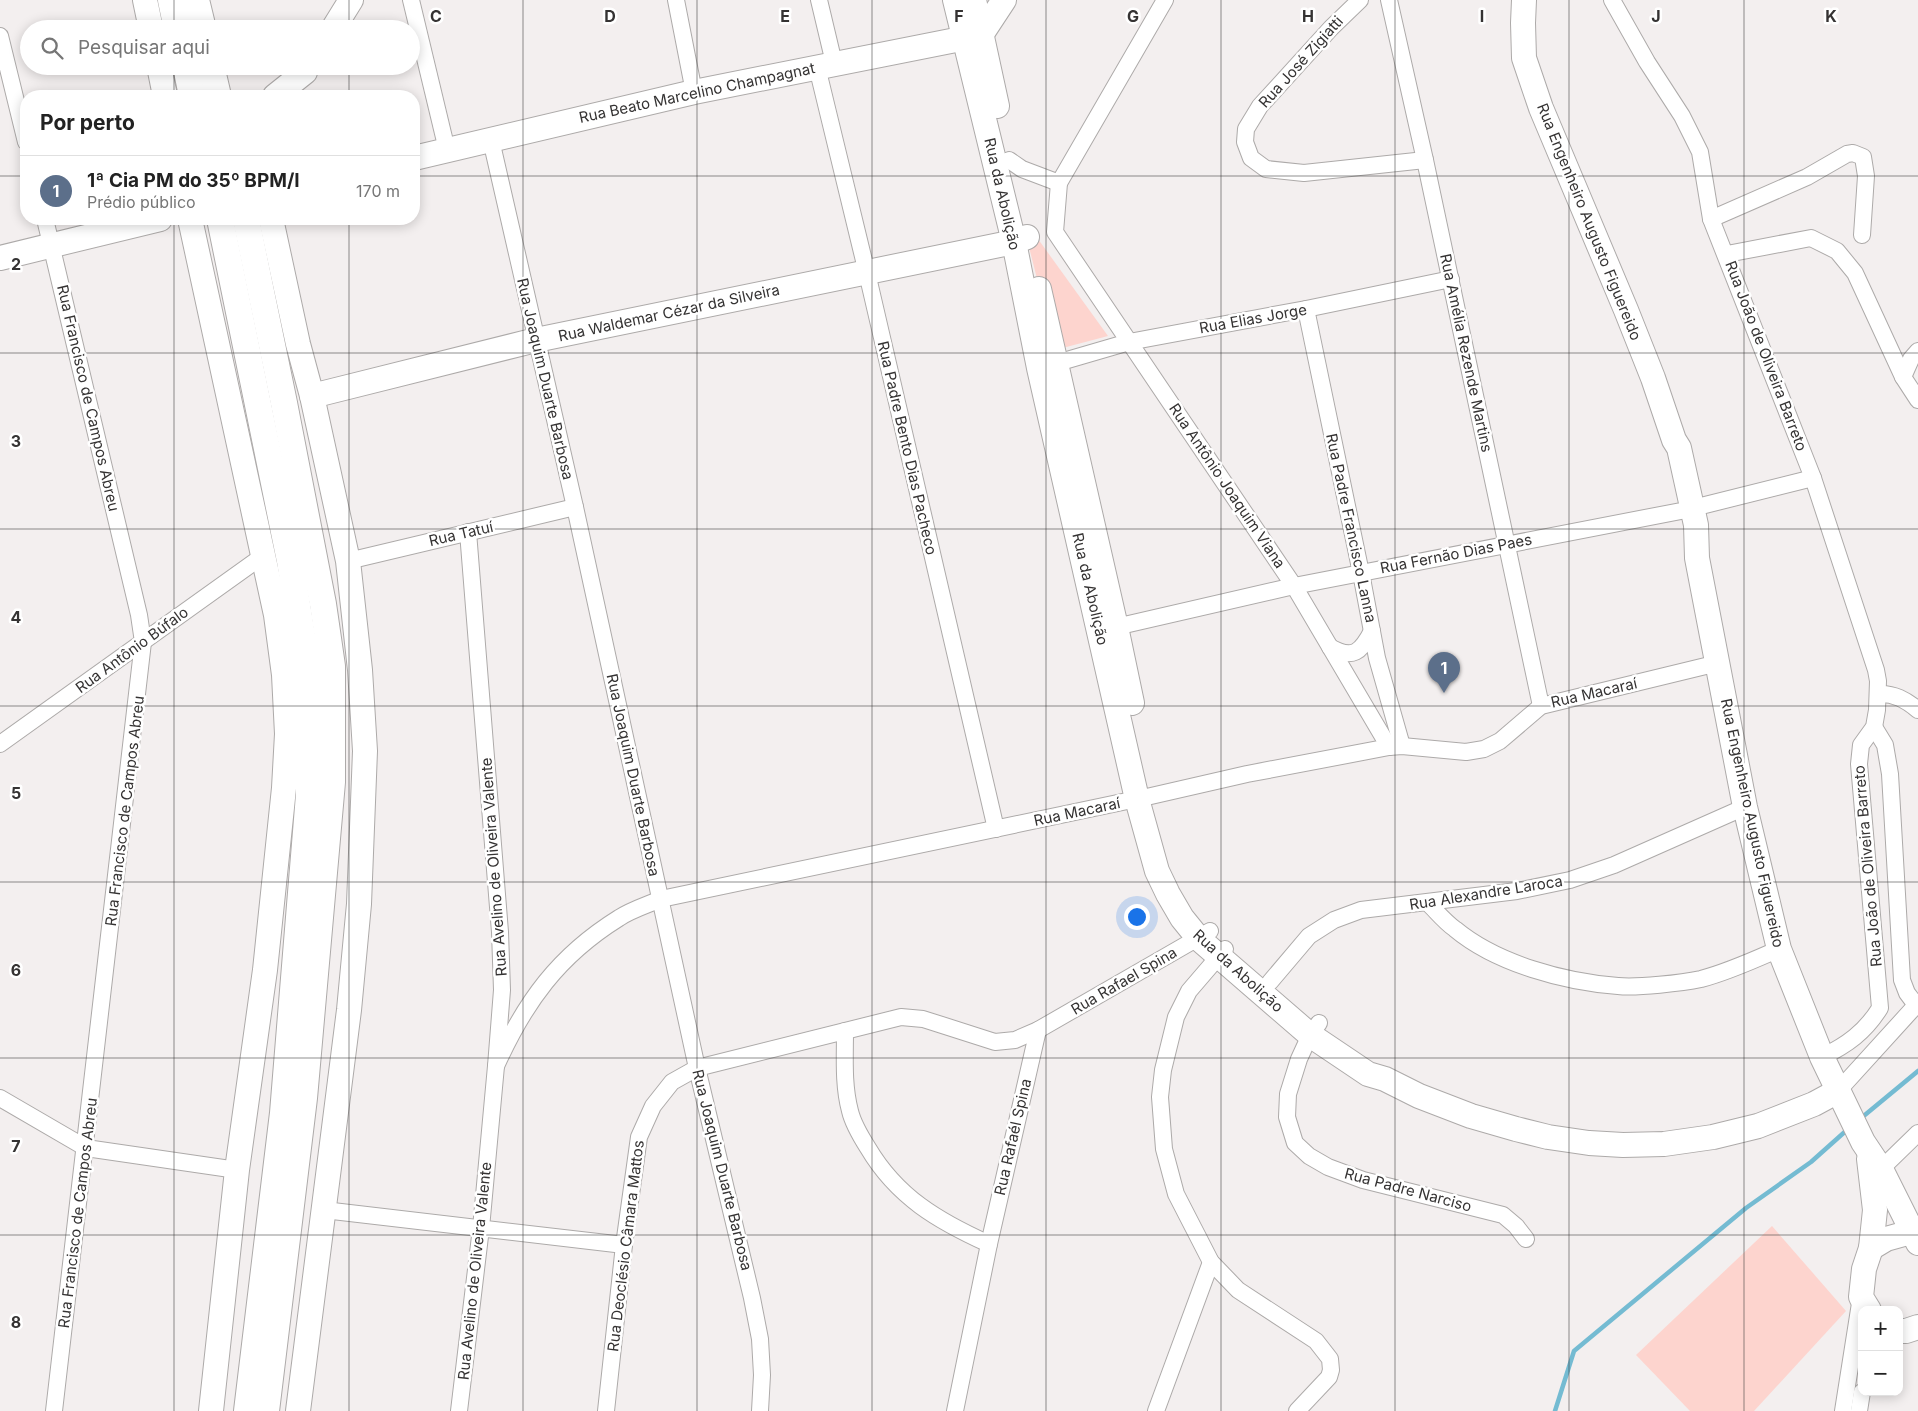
<!DOCTYPE html>
<html lang="pt">
<head>
<meta charset="utf-8">
<style>
  :root { --surface:#fff; --page:#f2f2f2; --text:#222; --muted:#767676; --line:#e0e0e0; --accent:#317185 }
  body { margin:0; font-family:Inter,sans-serif; background:var(--page); color:var(--text) }
  .controls { position:absolute; right:15px; bottom:15px; display:grid; overflow:hidden; border-radius:10px; box-shadow:0 2px 12px #0003 }
  .controls button { width:45px; height:45px; display:grid; place-items:center; padding:0; border:0; border-bottom:1px solid var(--line); background:var(--surface); color:var(--text); font:25px sans-serif }
  .you { position:absolute; left:1136px; top:916px; width:18px; height:18px; margin:-12px; border:4px solid #fff; border-radius:50%; background:#1a73e8; box-shadow:0 0 0 8px #1a73e833 }
  .badge { display:grid; place-items:center; width:32px; height:32px; border-radius:50%; background:var(--accent); color:#fff; font-size:16px; font-weight:700 }
  .pin { position:absolute; translate:-50% -41px; filter:drop-shadow(0 1px 2px #0008) }
  .pin::after { content:''; position:absolute; top:26px; width:18px; height:15px; background:inherit; clip-path:polygon(0 0,100% 0,50% 100%) }
  .list { margin:0; padding:0; list-style:none }
  h2 { display:flex; justify-content:space-between; align-items:center; height:65px; margin:0; padding:0 20px; font-size:21px }
  h2 small { font-size:16px; font-weight:400; color:var(--muted) }
  .list li { display:grid; grid-template-columns:32px 1fr auto; gap:15px; align-items:center; box-sizing:border-box; height:70px; padding:0 20px; border-top:1px solid var(--line) }
  .list b { display:block; font-size:19px; white-space:nowrap }
  .list p { margin:0; font-size:16px; white-space:nowrap; color:var(--muted) }
  .list em { font-size:16px; font-style:normal; color:var(--muted) }
  .icon { flex:none; width:28px; height:28px; fill:none; stroke:currentColor; stroke-width:2; stroke-linecap:round; stroke-linejoin:round }
  .map { position:relative; flex:none; width:1918px; height:1411px; overflow:hidden }
  .search { position:absolute; background:var(--surface); box-shadow:0 2px 12px #0003; left:20px; top:20px; width:400px; height:55px; display:flex; align-items:center; gap:12px; box-sizing:border-box; padding:0 18px; border-radius:28px; color:var(--muted); font-size:19px }
  .panel { position:absolute; background:var(--surface); box-shadow:0 2px 12px #0003; left:20px; top:90px; width:400px; height:135px; border-radius:20px }
  .map>svg:first-child { display:block }
  .green { fill:#fdd4ce }
  .lines { fill:none; stroke-linecap:round; stroke-linejoin:round }
  .stream { stroke:#74bbd2; stroke-width:4.5 }
  .street-casing { stroke:#adaaa9; stroke-width:18 }
  .secondary-casing { stroke:#adaaa9; stroke-width:26 }
  .primary-casing { stroke:#adaaa9; stroke-width:28 }
  .street { stroke:#fff; stroke-width:16 }
  .secondary { stroke:#fff; stroke-width:24 }
  .primary { stroke:#fff; stroke-width:26 }
  .grid { fill:none; stroke:#353333; stroke-width:1; stroke-opacity:0.55 }
  .labels { text-anchor:middle; stroke-width:5; stroke-linejoin:round; paint-order:stroke }
  .street-label { font-size:15px; fill:#353333; stroke:#fff }
  .grid-label { font-size:16px; text-anchor:middle; font-weight:bold; fill:#353333; stroke:#fff; stroke-width:5; stroke-linejoin:round; paint-order:stroke }
</style>
</head>
<body>
<div class="map">
<svg width="1918" height="1411" viewBox="0 0 1918 1411">
  <rect width="100%" height="100%" fill="#f3efef"/>
  <!-- green -->
  <g class="green">
    <path d="M 1038,239 L 1108,336 L 1055,350 L 1029,247 Z"/>
    <path d="M 1772,1226 L 1846,1311 L 1754,1411 L 1690,1411 L 1636,1355 Z"/>
  </g>
  <g class="lines">
    <!-- stream -->
    <g class="stream">
      <path d="M 1860,1119 L 1918,1071"/>
      <path d="M 1555,1411 L 1574,1351 L 1746,1208 L 1811,1162 L 1848,1129"/>
    </g>
    <defs>
      <g id="street">
        <path d="M 411,0 L 447,150"/>
        <path d="M 676,0 L 694,92"/>
        <path d="M 819,0 L 834,63"/>
        <path d="M 1165,0 L 1059,183 L 1055,232 L 1294,586 L 1389,747"/>
        <path d="M 1360,0 L 1331,28 L 1260,106 L 1246,129 L 1245,142 L 1251,158 L 1266,169 L 1304,173 L 1425,160"/>
        <path d="M 1389,0 L 1425,160 L 1541,706"/>
        <path d="M 1612,0 L 1647,62 L 1682,116 L 1700,152 L 1711,219 L 1813,478 L 1876,670 L 1878,681 L 1877,710 L 1874,727 L 1861,745 L 1859,764 L 1880,1008 C 1865,1032 1847,1045 1822,1057"/>
        <path d="M 0,36 L 26,142"/>
        <path d="M 817,67 L 867,273 L 996,829"/>
        <path d="M 491,140 L 575,507 L 697,1068 L 752,1298 L 760,1339 L 762,1375 L 760,1411"/>
        <path d="M 1009,160 L 1022,169 L 1059,183"/>
        <path d="M 45,219 L 139,615 L 143,642 L 54,1411"/>
        <path d="M 1711,219 L 1807,177 L 1847,154 L 1853,153 L 1863,157 L 1866,176 L 1862,235"/>
        <path d="M 1727,254 L 1811,238 L 1837,251 L 1855,273 L 1903,377 L 1918,400"/>
        <path d="M 1306,309 L 1361,573 L 1377,658 L 1402,746"/>
        <path d="M 1057,363 L 1129,342 L 1306,309 L 1451,279"/>
        <path d="M 1903,377 L 1911,359 L 1918,351"/>
        <path d="M 348,561 L 575,507"/>
        <path d="M 1107,629 L 1294,586 L 1681,511 L 1813,478"/>
        <path d="M 1330,647 C 1353,660 1361,652 1372,631"/>
        <path d="M 1878,694 C 1894,693 1906,700 1918,710"/>
        <path d="M 1874,727 L 1885,745 L 1890,774 L 1902,980 L 1907,993 L 1916,1005"/>
        <path d="M 0,744 L 264,555"/>
        <path d="M 1428,903 C 1437,912 1445,922 1455,929 C 1497,964 1565,982 1618,986 C 1637,988 1682,983 1701,979 C 1728,972 1754,960 1779,949"/>
        <path d="M 1225,949 L 1189,991 L 1176,1017 L 1163,1070 L 1160,1097 L 1164,1149 L 1176,1194 L 1211,1262 L 1238,1290 L 1316,1341 L 1330,1359 L 1331,1370 L 1329,1377 L 1297,1411"/>
        <path d="M 1270,982 L 1309,936 L 1334,920 L 1361,910 L 1517,891 L 1570,880 L 1614,865 L 1745,807"/>
        <path d="M 1319,1023 L 1310,1035 L 1299,1059 L 1288,1094 L 1287,1117 L 1295,1143 L 1309,1156 L 1328,1167 L 1363,1180 L 1503,1215 L 1516,1226 L 1526,1239"/>
        <path d="M 845,1031 C 845,1057 843,1085 850,1111 C 853,1124 861,1137 868,1148 C 897,1197 938,1221 989,1244"/>
        <path d="M 496,1066 C 525,1002 558,956 619,918 C 631,910 647,905 661,899 L 1151,796 L 1247,774 L 1389,747 L 1402,746 L 1466,752 L 1484,749 L 1500,741 L 1541,706 L 1718,663"/>
        <path d="M 1838,1091 L 1918,1003"/>
        <path d="M 0,1098 L 86,1148 L 237,1170"/>
        <path d="M 1881,1169 L 1918,1133"/>
        <path d="M 324,1210 L 624,1245"/>
        <path d="M 459,1411 L 481,1228 L 496,1066 L 502,990 L 500,932 L 468,532"/>
        <path d="M 606,1411 L 624,1245 L 639,1137 L 653,1106 L 672,1082 L 697,1068 L 901,1017 L 923,1019 L 995,1042 L 1015,1040 L 1038,1030 L 1210,931"/>
        <path d="M 955,1411 L 989,1244 L 1038,1030"/>
        <path d="M 1156,1411 L 1211,1262"/>
        <path d="M 1843,1411 L 1861,1297"/>
        <path d="M 1859,1411 L 1862,1392"/>
      </g>
      <g id="secondary">
        <path d="M 145,0 L 151,29"/>
        <path d="M 955,0 L 1014,242 L 1039,368 L 1137,799 L 1157,871 L 1168,894 L 1182,918 L 1199,939 L 1310,1035 L 1368,1074 L 1385,1079 L 1419,1096 L 1471,1116 L 1516,1129 L 1548,1137 L 1589,1143 L 1623,1145 L 1664,1144 L 1713,1137 L 1758,1126 L 1814,1104 L 1838,1091"/>
        <path d="M 974,0 L 997,106"/>
        <path d="M 1524,0 L 1523,23 L 1524,58 L 1541,108 L 1626,310 L 1653,378 L 1674,440 L 1679,448 L 1696,525 L 1697,558 L 1745,807 L 1779,949 L 1822,1057 L 1863,1142 L 1881,1169 L 1918,1243"/>
        <path d="M 333,29 L 351,0"/>
        <path d="M 159,66 L 165,96"/>
        <path d="M 275,96 L 305,72"/>
        <path d="M 414,158 L 694,92 L 981,35 L 1004,0"/>
        <path d="M 190,219 L 276,615 L 284,675 L 287,734 L 284,788 L 265,970 L 237,1170 L 211,1411"/>
        <path d="M 271,219 L 298,344 L 312,396 L 348,561 L 360,670 L 365,751 L 359,904 L 349,1010 L 298,1411"/>
        <path d="M 0,258 L 160,219"/>
        <path d="M 1039,289 L 1116,627 L 1132,703"/>
        <path d="M 312,396 L 536,340 L 1014,242 L 1027,237"/>
        <path d="M 1869,1159 L 1875,1210 L 1871,1248 L 1864,1269 L 1861,1297 L 1869,1310"/>
        <path d="M 1871,1248 L 1886,1239 L 1918,1230"/>
        <path d="M 1899,1331 L 1906,1331 L 1918,1327"/>
      </g>
      <g id="primary">
        <path d="M 171,0 L 177,29"/>
        <path d="M 196,0 L 203,29"/>
        <path d="M 186,66 L 192,96"/>
        <path d="M 211,66 L 218,96"/>
        <path d="M 220,219 L 290,561 L 309,679 L 309,795 L 283,1113 L 247,1411"/>
        <path d="M 246,219 L 284,403 L 323,604 L 332,666 L 332,782 L 304,1098 L 266,1411"/>
      </g>
    </defs>
    <!-- street casing -->
    <use href="#street" class="street-casing"/>
    <!-- secondary casing -->
    <use href="#secondary" class="secondary-casing"/>
    <!-- primary casing -->
    <use href="#primary" class="primary-casing"/>
    <!-- street -->
    <use href="#street" class="street"/>
    <!-- secondary -->
    <use href="#secondary" class="secondary"/>
    <!-- primary -->
    <use href="#primary" class="primary"/>
  </g>
  <!-- grid -->
  <path class="grid" d="M 174,0 L 174,29M 349,0 L 349,29M 523,0 L 523,1411M 697,0 L 697,1411M 872,0 L 872,1411M 1046,0 L 1046,1411M 1221,0 L 1221,1411M 1395,0 L 1395,1411M 1569,0 L 1569,1411M 1744,0 L 1744,1411M 174,66 L 174,96M 349,66 L 349,96M 0,176 L 26,176M 414,176 L 1918,176M 174,219 L 174,1411M 349,219 L 349,1411M 0,353 L 1918,353M 0,529 L 1918,529M 0,706 L 1918,706M 0,882 L 1918,882M 0,1058 L 1918,1058M 0,1235 L 1918,1235"/>
  <g class="labels">
    <!-- street labels -->
    <g class="street-label">
      <text transform="translate(1301 62) rotate(-48)" y="5">Rua José Zigiatti</text>
      <text transform="translate(697 93) rotate(-12)" y="5">Rua Beato Marcelino Champagnat</text>
      <text transform="translate(1002 194) rotate(77)" y="5">Rua da Abolição</text>
      <text transform="translate(1589 222) rotate(68)" y="5">Rua Engenheiro Augusto Figuereido</text>
      <text transform="translate(669 313) rotate(-12)" y="5">Rua Waldemar Cézar da Silveira</text>
      <text transform="translate(1253 319) rotate(-10)" y="5">Rua Elias Jorge</text>
      <text transform="translate(1466 353) rotate(78)" y="5">Rua Amélia Rezende Martins</text>
      <text transform="translate(1766 356) rotate(69)" y="5">Rua João de Oliveira Barreto</text>
      <text transform="translate(545 379) rotate(77)" y="5">Rua Joaquim Duarte Barbosa</text>
      <text transform="translate(88 398) rotate(77)" y="5">Rua Francisco de Campos Abreu</text>
      <text transform="translate(907 448) rotate(77)" y="5">Rua Padre Bento Dias Pacheco</text>
      <text transform="translate(1227 486) rotate(56)" y="5">Rua Antônio Joaquim Viana</text>
      <text transform="translate(1351 528) rotate(78)" y="5">Rua Padre Francisco Lanna</text>
      <text transform="translate(461 534) rotate(-13)" y="5">Rua Tatuí</text>
      <text transform="translate(1456 554) rotate(-11)" y="5">Rua Fernão Dias Paes</text>
      <text transform="translate(1090 589) rotate(77)" y="5">Rua da Abolição</text>
      <text transform="translate(132 650) rotate(-36)" y="5">Rua Antônio Búfalo</text>
      <text transform="translate(1594 693) rotate(-13)" y="5">Rua Macaraí</text>
      <text transform="translate(633 775) rotate(78)" y="5">Rua Joaquim Duarte Barbosa</text>
      <text transform="translate(125 811) rotate(-83)" y="5">Rua Francisco de Campos Abreu</text>
      <text transform="translate(1077 812) rotate(-12)" y="5">Rua Macaraí</text>
      <text transform="translate(1752 823) rotate(78)" y="5">Rua Engenheiro Augusto Figuereido</text>
      <text transform="translate(1868 866) rotate(-95)" y="5">Rua João de Oliveira Barreto</text>
      <text transform="translate(494 867) rotate(-94)" y="5">Rua Avelino de Oliveira Valente</text>
      <text transform="translate(1486 893) rotate(-9)" y="5">Rua Alexandre Laroca</text>
      <text transform="translate(1238 971) rotate(42)" y="5">Rua da Abolição</text>
      <text transform="translate(1124 981) rotate(-30)" y="5">Rua Rafael Spina</text>
      <text transform="translate(1013 1137) rotate(-77)" y="5">Rua Rafaél Spina</text>
      <text transform="translate(722 1170) rotate(76)" y="5">Rua Joaquim Duarte Barbosa</text>
      <text transform="translate(1408 1190) rotate(15)" y="5">Rua Padre Narciso</text>
      <text transform="translate(78 1213) rotate(-83)" y="5">Rua Francisco de Campos Abreu</text>
      <text transform="translate(626 1246) rotate(-83)" y="5">Rua Deoclésio Câmara Mattos</text>
      <text transform="translate(475 1271) rotate(-84)" y="5">Rua Avelino de Oliveira Valente</text>
    </g>
  </g>
  <g class="grid-label">
    <text x="436" y="22">C</text>
    <text x="610" y="22">D</text>
    <text x="785" y="22">E</text>
    <text x="959" y="22">F</text>
    <text x="1133" y="22">G</text>
    <text x="1308" y="22">H</text>
    <text x="1482" y="22">I</text>
    <text x="1656" y="22">J</text>
    <text x="1831" y="22">K</text>
    <text x="16" y="270">2</text>
    <text x="16" y="447">3</text>
    <text x="16" y="623">4</text>
    <text x="16" y="799">5</text>
    <text x="16" y="976">6</text>
    <text x="16" y="1152">7</text>
    <text x="16" y="1328">8</text>
  </g>
</svg>
<div class="controls">
<button>+</button>
<button>−</button>
</div>
<div class="you"></div>
<div class="pin badge" style="left:1444px;top:693px;background:#5c6f8a">1</div>
<div class="search"><svg class="icon" aria-label="search" viewBox="0 0 24 24"><circle cx="10" cy="10" r="6"/><path d="M15 15l6 6"/></svg>Pesquisar aqui</div>
<section class="panel">
<h2>Por perto<small></small></h2>
<ul class="list">
<li><span class="badge" style="background:#5c6f8a">1</span><div><b>1ª Cia PM do 35º BPM/I</b><p>Prédio público</p></div><em>170 m</em></li>
</ul>
</section>
</div>
</body>
</html>
